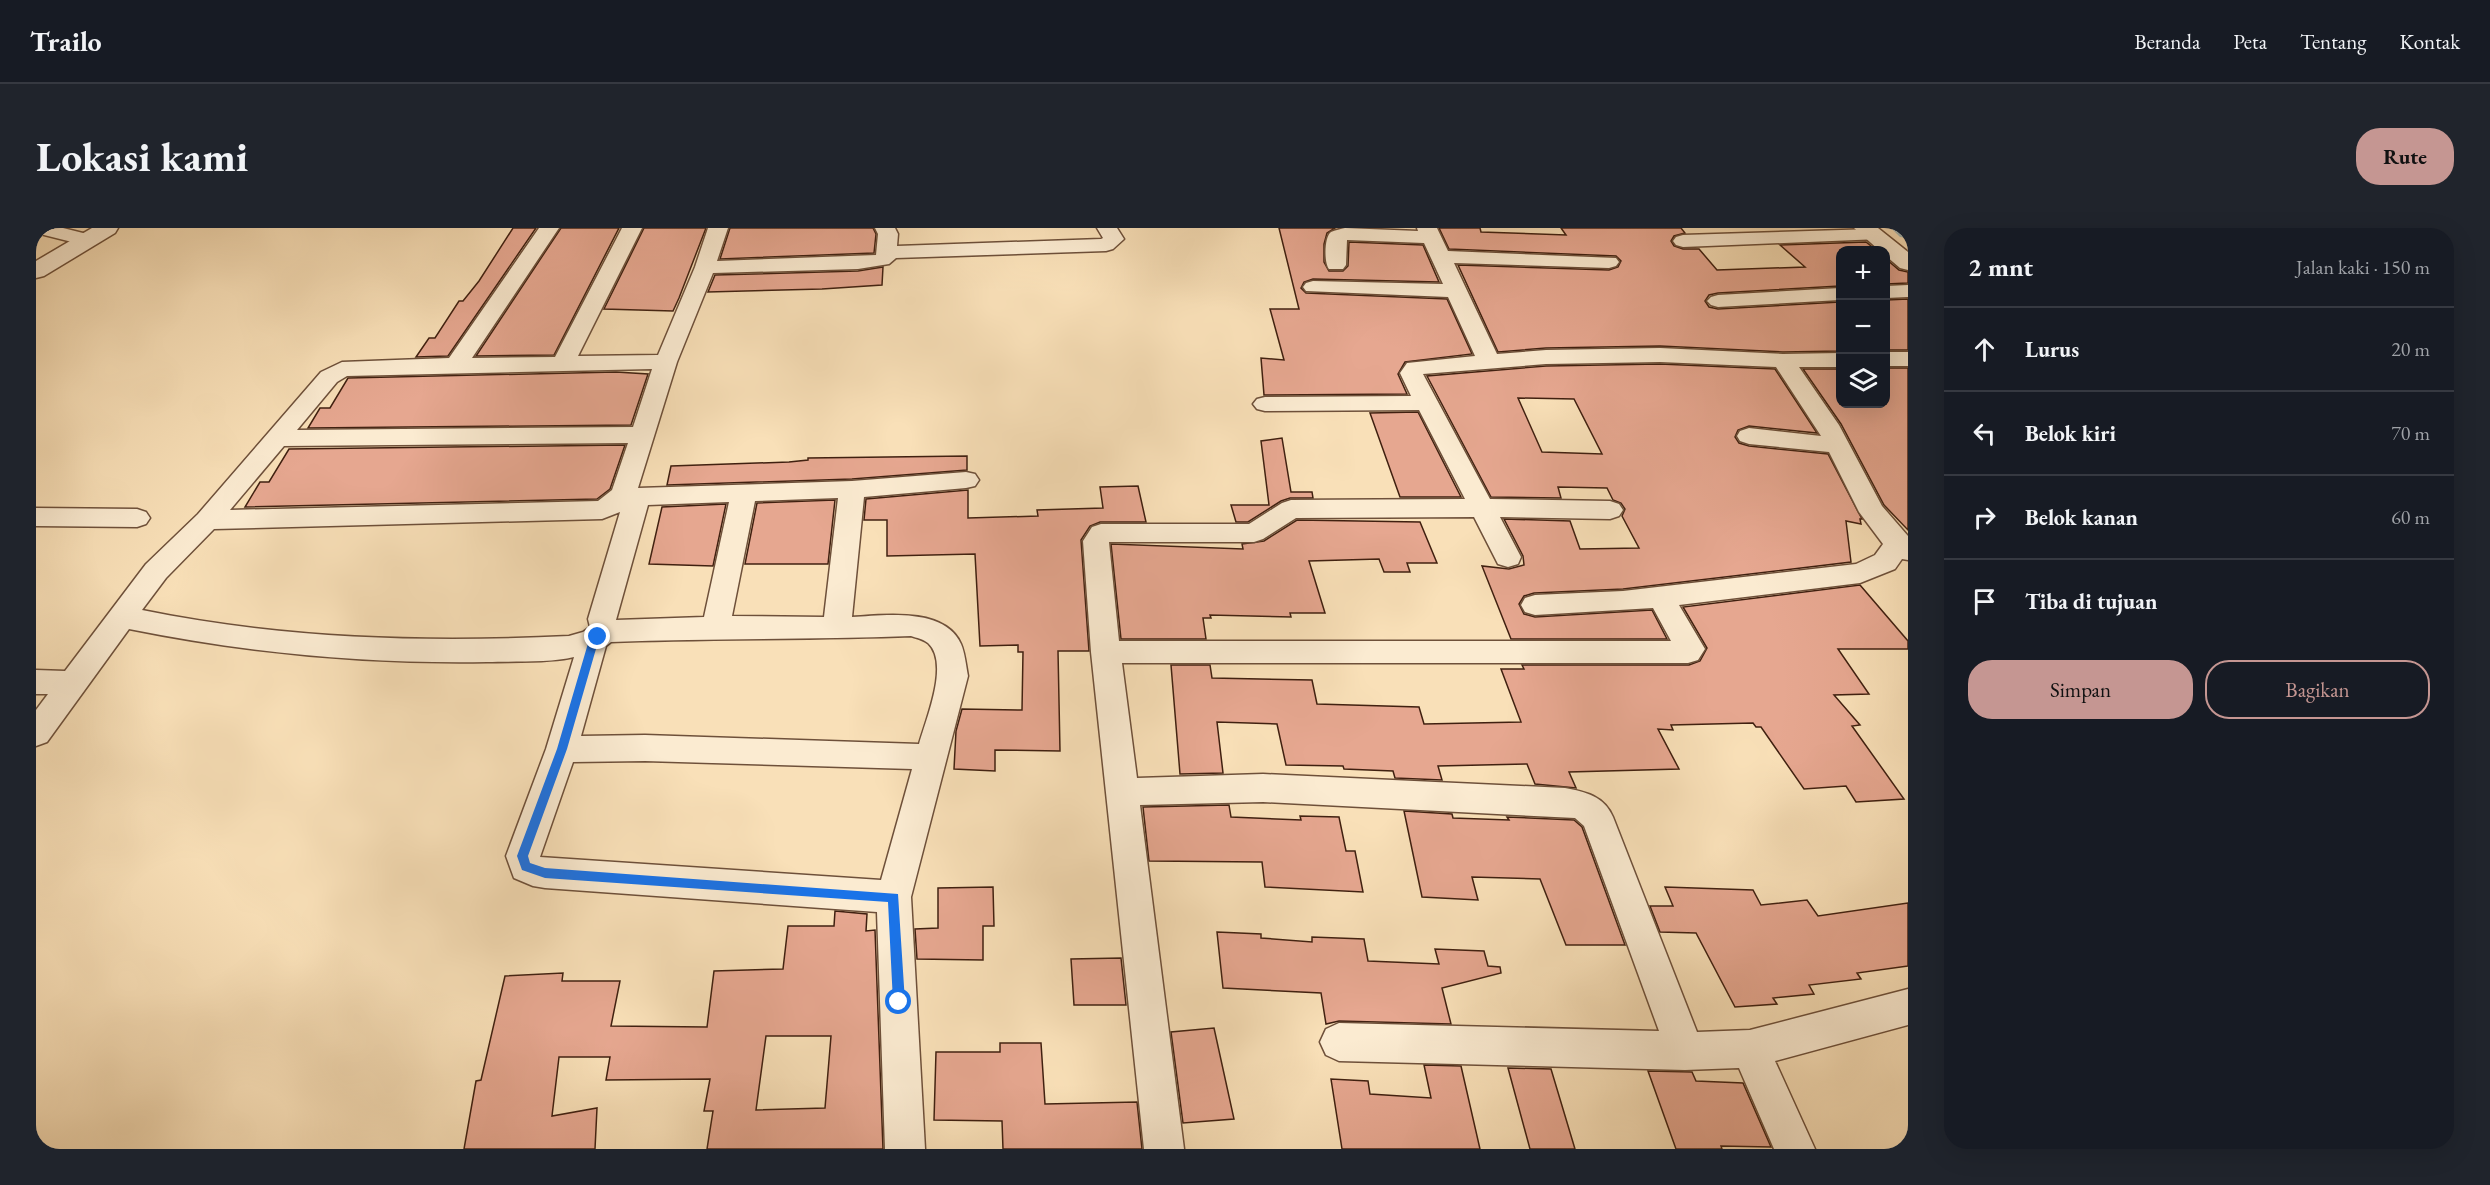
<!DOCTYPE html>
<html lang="id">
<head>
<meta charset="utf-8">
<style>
  :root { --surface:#171b24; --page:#20242c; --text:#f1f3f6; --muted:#9ea1a6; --line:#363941; --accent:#c59692 }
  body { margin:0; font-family:"EB Garamond",serif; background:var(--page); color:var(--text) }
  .controls { position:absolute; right:18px; top:18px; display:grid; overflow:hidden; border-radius:12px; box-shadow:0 6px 24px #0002 }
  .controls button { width:54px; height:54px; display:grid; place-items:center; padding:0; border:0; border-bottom:2px solid var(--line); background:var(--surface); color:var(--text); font:30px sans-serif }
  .stop { position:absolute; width:18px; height:18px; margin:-14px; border:4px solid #1a73e8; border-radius:50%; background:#fff }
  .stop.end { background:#1a73e8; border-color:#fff; box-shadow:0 2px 6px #0008 }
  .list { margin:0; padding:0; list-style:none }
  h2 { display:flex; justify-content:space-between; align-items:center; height:78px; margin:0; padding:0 24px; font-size:26px }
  h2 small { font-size:20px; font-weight:400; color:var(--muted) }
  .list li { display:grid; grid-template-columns:39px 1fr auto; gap:18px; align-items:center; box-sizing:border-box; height:84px; padding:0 24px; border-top:2px solid var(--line) }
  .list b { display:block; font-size:22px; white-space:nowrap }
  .list em { font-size:20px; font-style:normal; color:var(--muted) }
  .actions { display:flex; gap:12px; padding:18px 24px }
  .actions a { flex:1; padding:14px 0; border:2px solid var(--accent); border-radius:24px; text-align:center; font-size:21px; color:var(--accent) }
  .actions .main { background:var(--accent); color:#111 }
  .icon { flex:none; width:33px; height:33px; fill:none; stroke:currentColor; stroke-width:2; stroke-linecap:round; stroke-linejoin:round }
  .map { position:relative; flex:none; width:1872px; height:921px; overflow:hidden; border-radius:24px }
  header { display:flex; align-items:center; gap:36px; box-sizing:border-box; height:84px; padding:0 30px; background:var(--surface); border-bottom:2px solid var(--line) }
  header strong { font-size:28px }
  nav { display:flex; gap:33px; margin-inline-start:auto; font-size:21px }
  .intro { display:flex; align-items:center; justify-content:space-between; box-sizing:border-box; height:144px; padding:0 36px }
  h1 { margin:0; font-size:42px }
  .button { padding:15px 27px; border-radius:24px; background:var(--accent); color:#111; font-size:21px; font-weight:700 }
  main { display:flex; gap:36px; padding:0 36px }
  aside { flex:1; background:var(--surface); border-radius:24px; box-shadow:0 6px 24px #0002 }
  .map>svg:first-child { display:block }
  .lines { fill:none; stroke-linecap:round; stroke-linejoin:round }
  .canal { fill:#a3baba; fill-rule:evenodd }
  .building { fill:#e6a790; stroke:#402010; stroke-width:1.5; fill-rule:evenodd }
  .minor-casing { stroke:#6e503a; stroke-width:3 }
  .tertiary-casing { stroke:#6e503a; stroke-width:3 }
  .minor { fill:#fbebd1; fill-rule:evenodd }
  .tertiary { fill:#fbebd1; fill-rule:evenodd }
  .route { fill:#1a73e8 }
</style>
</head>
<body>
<header>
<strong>Trailo</strong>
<nav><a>Beranda</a><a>Peta</a><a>Tentang</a><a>Kontak</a></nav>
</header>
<div class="intro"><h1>Lokasi kami</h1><a class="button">Rute</a></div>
<main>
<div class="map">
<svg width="1872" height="921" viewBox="0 0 1872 921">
  <rect width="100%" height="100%" fill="#f9e0b8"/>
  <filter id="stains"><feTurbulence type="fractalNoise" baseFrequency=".00333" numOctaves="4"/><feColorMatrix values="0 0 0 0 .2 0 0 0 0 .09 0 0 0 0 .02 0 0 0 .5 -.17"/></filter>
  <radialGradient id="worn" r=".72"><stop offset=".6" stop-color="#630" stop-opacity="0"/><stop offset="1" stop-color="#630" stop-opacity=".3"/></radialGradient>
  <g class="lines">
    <!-- canal -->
    <path class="canal" d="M 1855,0 L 1872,0 L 1872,10 L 1864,9 Z"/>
  </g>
  <!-- building -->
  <g class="building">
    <path d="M 477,0 L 500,0 L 412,128 L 380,129 L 393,110 L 399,110 L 423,73 L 427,73 L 443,53 Z"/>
    <path d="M 525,0 L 583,0 L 518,127 L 440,128 Z"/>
    <path d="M 608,0 L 670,0 L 643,70 L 637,83 L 568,81 Z"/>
    <path d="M 694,0 L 837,0 L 840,6 L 838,25 L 684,31 Z"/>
    <path d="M 1243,0 L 1299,0 L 1291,5 L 1288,16 L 1288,34 L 1293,43 L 1307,43 L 1312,38 L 1313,14 L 1387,17 L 1403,54 L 1277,51 L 1268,54 L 1265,60 L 1270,65 L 1411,71 L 1436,126 L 1369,134 L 1362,146 L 1371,166 L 1228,167 L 1225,130 L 1248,132 L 1234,81 L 1263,81 Z"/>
    <path d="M 1403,0 L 1444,0 L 1445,4 L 1530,7 L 1525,0 L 1645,0 L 1649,5 L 1638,8 L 1635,13 L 1638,18 L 1647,21 L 1663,21 L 1681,42 L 1769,39 L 1744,17 L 1830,14 L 1840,22 L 1804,22 L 1804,58 L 1682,65 L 1673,67 L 1669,73 L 1673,79 L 1682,81 L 1804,74 L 1804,123 L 1747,124 L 1624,118 L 1510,120 L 1462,124 L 1422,37 L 1573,42 L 1582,39 L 1585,33 L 1580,28 L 1413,21 Z"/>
    <path d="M 1850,31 L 1863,42 L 1872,44 L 1872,55 L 1850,56 Z"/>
    <path d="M 847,39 L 846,57 L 786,61 L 672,64 L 679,47 L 822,43 Z"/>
    <path d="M 1872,71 L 1872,122 L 1850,122 L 1850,72 Z"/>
    <path d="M 1624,136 L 1739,141 L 1781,205 L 1713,198 L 1702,202 L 1699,209 L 1703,215 L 1713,218 L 1792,226 L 1826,291 L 1824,291 L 1825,296 L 1810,293 L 1815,334 L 1587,361 L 1498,365 L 1488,368 L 1483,376 L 1488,386 L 1499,389 L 1616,382 L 1631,411 L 1475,411 L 1446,338 L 1473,341 L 1488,337 L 1487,328 L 1468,291 L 1534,293 L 1544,321 L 1603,320 L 1586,288 L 1589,281 L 1585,275 L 1577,272 L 1571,260 L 1522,259 L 1525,270 L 1455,269 L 1391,148 L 1510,138 ZM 1482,170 L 1538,171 L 1566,226 L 1506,224 Z"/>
    <path d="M 1850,140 L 1872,140 L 1872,302 L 1848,277 L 1805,196 L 1767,141 L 1804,141 L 1804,176 L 1850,176 Z"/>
    <path d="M 580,144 L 612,146 L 595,197 L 272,200 L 284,180 L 294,180 L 312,150 Z"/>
    <path d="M 1382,184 L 1425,269 L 1364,269 L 1334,185 Z"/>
    <path d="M 1246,210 L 1255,264 L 1276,264 L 1277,270 L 1254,270 L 1245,273 L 1212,294 L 1200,294 L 1195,277 L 1233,277 L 1225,213 Z"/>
    <path d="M 589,217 L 574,261 L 561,271 L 209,279 L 224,254 L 233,254 L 253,221 Z"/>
    <path d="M 931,228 L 931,242 L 816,251 L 631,257 L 635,238 L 753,234 L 772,232 L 772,230 Z"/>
    <path d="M 1102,258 L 1110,294 L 1064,294 L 1054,298 L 1045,312 L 1053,423 L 1022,423 L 1024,523 L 959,522 L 959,543 L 918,541 L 920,503 L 926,481 L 986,482 L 987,424 L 982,424 L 982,417 L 944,418 L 939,326 L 851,328 L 851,292 L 828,292 L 830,271 L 932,262 L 932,290 L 1002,288 L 1001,282 L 1067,280 L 1064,259 Z"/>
    <path d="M 799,272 L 792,336 L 709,336 L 721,275 Z"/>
    <path d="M 690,276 L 677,338 L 613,336 L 626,279 Z"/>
    <path d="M 1261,292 L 1384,294 L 1401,335 L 1371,335 L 1374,344 L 1348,344 L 1343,331 L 1273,333 L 1289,385 L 1254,385 L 1255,389 L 1174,387 L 1175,390 L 1167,390 L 1170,411 L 1085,411 L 1075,316 L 1207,321 L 1206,316 L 1228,313 Z"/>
    <path d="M 1824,357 L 1872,413 L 1872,421 L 1802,421 L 1833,466 L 1798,467 L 1824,497 L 1816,498 L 1868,571 L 1820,574 L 1810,558 L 1768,561 L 1725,499 L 1720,499 L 1717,495 L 1635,497 L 1637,502 L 1622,501 L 1643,541 L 1533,544 L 1540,560 L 1499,556 L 1491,536 L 1402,538 L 1406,552 L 1359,550 L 1357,543 L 1308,541 L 1307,538 L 1250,537 L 1241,496 L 1181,494 L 1187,545 L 1144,546 L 1135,437 L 1174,437 L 1176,450 L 1276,452 L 1281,476 L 1383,479 L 1388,496 L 1485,494 L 1465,441 L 1488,441 L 1486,437 L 1653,437 L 1664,433 L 1671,420 L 1647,379 Z"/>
    <path d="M 1193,577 L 1195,589 L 1265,592 L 1264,588 L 1303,589 L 1310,623 L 1319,623 L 1327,664 L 1229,659 L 1226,634 L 1113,633 L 1107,579 Z"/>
    <path d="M 1368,583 L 1416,586 L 1417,590 L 1473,592 L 1471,589 L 1538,592 L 1546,599 L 1589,717 L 1530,717 L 1504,651 L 1436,649 L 1442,672 L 1386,669 Z"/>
    <path d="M 957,659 L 958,698 L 947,698 L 947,732 L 881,731 L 879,701 L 902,700 L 902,660 Z"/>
    <path d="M 1629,659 L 1717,662 L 1725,677 L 1771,672 L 1782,688 L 1872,675 L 1872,738 L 1821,745 L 1825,751 L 1773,757 L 1778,766 L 1737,770 L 1741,776 L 1699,779 L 1660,705 L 1624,704 L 1614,678 L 1637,678 Z"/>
    <path d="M 799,683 L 831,686 L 830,703 L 839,702 L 847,921 L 671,921 L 677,883 L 668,883 L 674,851 L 570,852 L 574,829 L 523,829 L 516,888 L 561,880 L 559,921 L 428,921 L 440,853 L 445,852 L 469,748 L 527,745 L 526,753 L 584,753 L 575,798 L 671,799 L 678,743 L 747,741 L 752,698 L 798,698 ZM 730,808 L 795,808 L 789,880 L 720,882 Z"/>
    <path d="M 1181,704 L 1225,706 L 1225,710 L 1276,714 L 1276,709 L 1328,711 L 1332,733 L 1403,736 L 1399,721 L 1448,723 L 1452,738 L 1464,739 L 1465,745 L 1406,760 L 1415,796 L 1303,793 L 1290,796 L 1285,765 L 1187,760 Z"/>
    <path d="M 1085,730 L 1090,777 L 1038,777 L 1035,731 Z"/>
    <path d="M 1178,800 L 1198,891 L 1147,895 L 1135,804 Z"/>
    <path d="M 964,815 L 1005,815 L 1009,876 L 1101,874 L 1106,921 L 967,921 L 966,893 L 898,892 L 900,824 L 964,824 Z"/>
    <path d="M 1388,837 L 1425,838 L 1444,921 L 1306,921 L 1295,851 L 1332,853 L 1334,866 L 1395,870 Z"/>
    <path d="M 1472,840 L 1515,841 L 1539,921 L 1494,921 Z"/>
    <path d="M 1612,843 L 1656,844 L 1660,853 L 1707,855 L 1735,919 L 1685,918 L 1686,921 L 1640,921 Z"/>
  </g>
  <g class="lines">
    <defs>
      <g id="minor">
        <path d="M 0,0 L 27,0 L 59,8 L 62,12 L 59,16 L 52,18 L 0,5 Z"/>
        <path d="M 503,0 L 523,0 L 436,130 L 519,129 L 586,0 L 606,0 L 542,128 L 622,127 L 659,39 L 672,0 L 692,0 L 681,33 L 840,27 L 842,6 L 839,0 L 859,0 L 862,6 L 861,18 L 1065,11 L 1067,10 L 1061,0 L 1081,0 L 1088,11 L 1077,21 L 1070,23 L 860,30 L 853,36 L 822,41 L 677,45 L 641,134 L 602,260 L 816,253 L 930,244 L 939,246 L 943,252 L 939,258 L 930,260 L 828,269 L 816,389 C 848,387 909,379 925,416 C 929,425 930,438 932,448 L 875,669 L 889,921 L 849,921 L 841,684 L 509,660 L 497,658 L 478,650 L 470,628 L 510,521 L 538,429 C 515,435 475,433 451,434 C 330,436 211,425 93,401 L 11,514 L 0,518 L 0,482 L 12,466 L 0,466 L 0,442 L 29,443 L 110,336 L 162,286 L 285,144 L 306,134 L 413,130 ZM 616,141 L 597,199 L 261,202 L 301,154 L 311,148 ZM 592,215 L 576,262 L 562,273 L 194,282 L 248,218 ZM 802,270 L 788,389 L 696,388 L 719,273 ZM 693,274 L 668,389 L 580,392 L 612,277 ZM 584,284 L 552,391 L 554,399 L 547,404 L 533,408 C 390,415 247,411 106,382 L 130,350 L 178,301 L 566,291 ZM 875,408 C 881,410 887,411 892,415 C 914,435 890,491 883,516 L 609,507 L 545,508 L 570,418 L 575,414 C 675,410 775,412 875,408 ZM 609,533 L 876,541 L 845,652 L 504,629 L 537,534 Z"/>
        <path d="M 1309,0 L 1382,3 L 1381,0 L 1401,0 L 1412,23 L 1580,30 L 1583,34 L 1580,38 L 1573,40 L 1418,35 L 1461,126 L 1510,122 L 1624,120 L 1747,126 L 1804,125 L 1804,139 L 1763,139 L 1803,197 L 1846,278 L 1872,308 L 1872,332 L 1866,331 L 1859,341 L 1824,355 L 1643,377 L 1669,421 L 1662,432 L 1652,435 L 1086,435 L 1101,550 L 1227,546 L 1529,560 C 1550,564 1568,568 1577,589 L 1661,804 L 1714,802 L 1872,761 L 1872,797 L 1739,833 L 1779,921 L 1738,921 L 1703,840 L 1649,842 L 1303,833 L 1290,827 L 1284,814 L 1290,801 L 1303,795 L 1623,803 L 1548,598 L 1539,590 L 1227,574 L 1104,577 L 1148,921 L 1108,921 L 1055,424 L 1047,313 L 1056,299 L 1065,296 L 1213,296 L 1246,275 L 1255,272 L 1429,271 L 1383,182 L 1229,183 L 1221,181 L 1217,176 L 1221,171 L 1229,169 L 1375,168 L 1364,145 L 1371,135 L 1439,128 L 1412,69 L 1270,63 L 1267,59 L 1270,55 L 1277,53 L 1407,56 L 1388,15 L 1311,12 L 1310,37 L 1307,41 L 1293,41 C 1288,35 1288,9 1295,4 C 1299,2 1305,1 1309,0 ZM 1624,134 L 1740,139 L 1785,208 L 1713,200 L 1704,203 L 1701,208 L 1704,213 L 1713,216 L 1793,224 L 1823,284 L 1847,316 L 1839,327 L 1820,336 L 1587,363 L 1499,367 L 1489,370 L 1485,377 L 1489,384 L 1499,387 L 1617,380 L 1635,413 L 1083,413 L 1073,314 L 1218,314 L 1227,311 L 1260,290 L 1438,289 L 1462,336 L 1472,339 L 1482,336 L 1485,329 L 1464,289 L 1574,291 L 1583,288 L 1587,282 L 1583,276 L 1574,273 L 1454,271 L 1387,146 L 1510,136 Z"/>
        <path d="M 1837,1 L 1844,3 L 1847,7 L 1844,11 L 1647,19 L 1640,17 L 1637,13 L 1640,9 L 1647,7 Z"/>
        <path d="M 1872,57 L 1872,69 L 1850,70 L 1850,58 Z"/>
        <path d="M 1804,60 L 1804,72 L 1682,79 L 1675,77 L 1671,73 L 1675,69 L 1682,67 Z"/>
        <rect x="1850" y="124" width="22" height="14"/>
        <path d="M 0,280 L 101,281 L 110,284 L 114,290 L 110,296 L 101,299 L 0,298 Z"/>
      </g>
      <g id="tertiary">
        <path d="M 56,0 L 82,0 L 79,5 L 8,48 L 0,50 L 0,33 Z"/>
        <path d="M 1818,0 L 1842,0 L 1872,24 L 1872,42 L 1864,40 L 1850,28 L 1850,22 L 1843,22 Z"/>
      </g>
    </defs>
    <!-- minor casing -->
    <use href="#minor" class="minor-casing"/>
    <!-- tertiary casing -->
    <use href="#tertiary" class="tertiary-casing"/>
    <!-- minor -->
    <use href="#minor" class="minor"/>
    <!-- tertiary -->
    <use href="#tertiary" class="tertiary"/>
  </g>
  <!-- route -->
  <path class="route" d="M 562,405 L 566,409 L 562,414 L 531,521 L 492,628 L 494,635 L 509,640 L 862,666 L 869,774 L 867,779 L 858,779 L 857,774 L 852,674 L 509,650 L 486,642 L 481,628 L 521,521 L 553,412 Z"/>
  <rect width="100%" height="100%" filter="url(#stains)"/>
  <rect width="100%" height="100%" fill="url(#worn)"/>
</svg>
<div class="controls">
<button>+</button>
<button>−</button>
<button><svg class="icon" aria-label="layers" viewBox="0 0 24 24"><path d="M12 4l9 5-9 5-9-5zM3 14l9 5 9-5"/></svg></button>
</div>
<div class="stop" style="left:863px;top:774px"></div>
<div class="stop end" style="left:562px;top:409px"></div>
</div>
<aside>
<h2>2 mnt<small>Jalan kaki · 150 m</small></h2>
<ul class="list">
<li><svg class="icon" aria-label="ahead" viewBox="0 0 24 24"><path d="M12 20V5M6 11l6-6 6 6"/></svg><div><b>Lurus</b></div><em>20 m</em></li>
<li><svg class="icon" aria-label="left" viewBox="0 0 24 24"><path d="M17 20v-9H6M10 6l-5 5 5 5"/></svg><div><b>Belok kiri</b></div><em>70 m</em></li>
<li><svg class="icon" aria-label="right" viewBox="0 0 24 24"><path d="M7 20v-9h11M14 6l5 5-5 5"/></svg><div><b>Belok kanan</b></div><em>60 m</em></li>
<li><svg class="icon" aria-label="arrive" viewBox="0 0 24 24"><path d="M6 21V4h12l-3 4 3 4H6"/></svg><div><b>Tiba di tujuan</b></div></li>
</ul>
<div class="actions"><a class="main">Simpan</a><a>Bagikan</a></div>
</aside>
</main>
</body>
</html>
